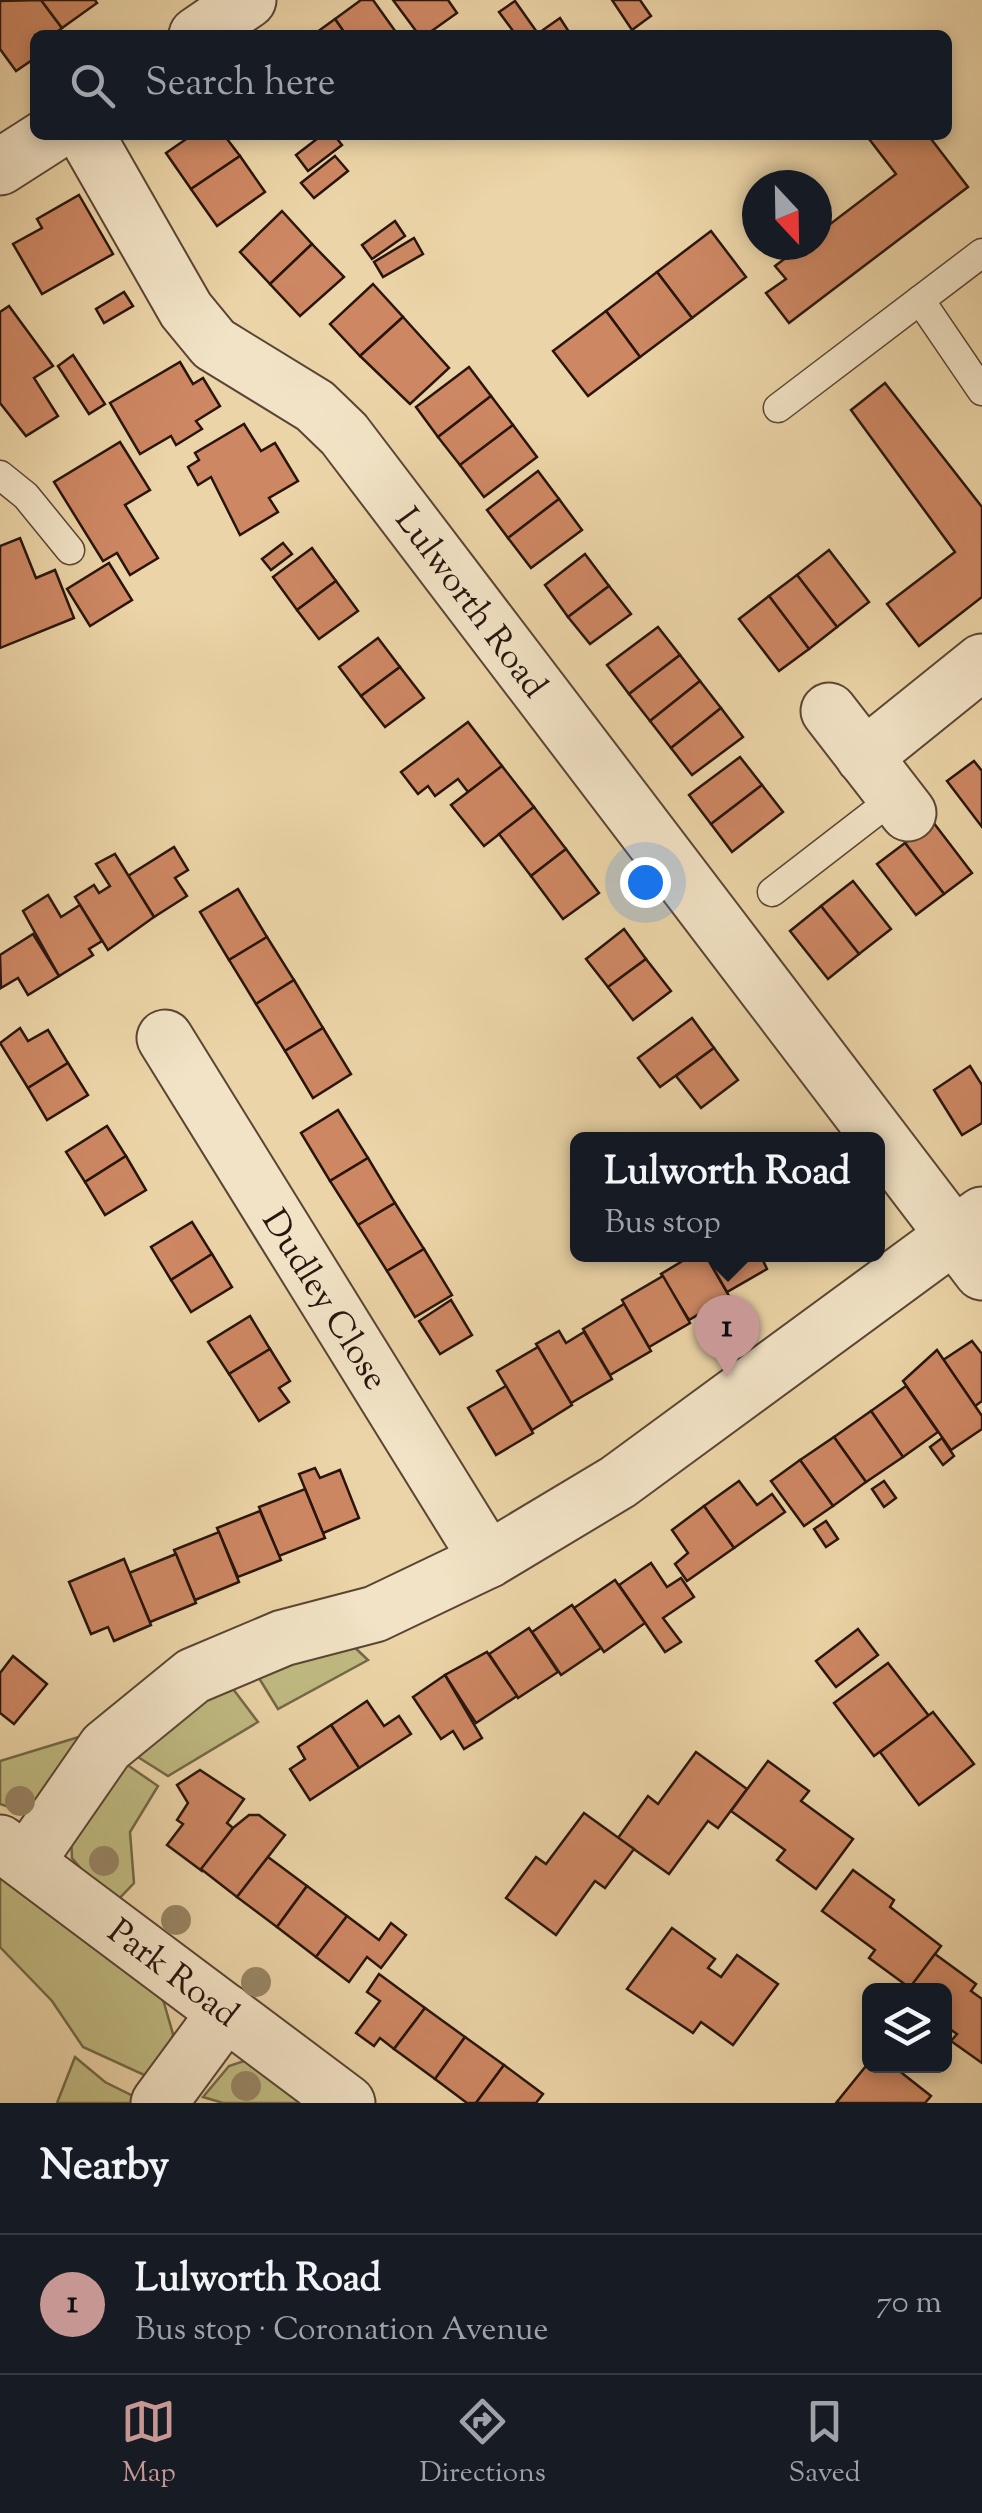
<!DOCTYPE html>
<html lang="en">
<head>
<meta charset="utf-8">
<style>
  :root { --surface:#171b24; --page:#20242c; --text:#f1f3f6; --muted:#9ea1a6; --line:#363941; --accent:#c59692 }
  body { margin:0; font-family:"Sorts Mill Goudy",serif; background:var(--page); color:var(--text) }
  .controls { position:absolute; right:30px; bottom:30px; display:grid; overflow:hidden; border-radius:15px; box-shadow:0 5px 15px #0003 }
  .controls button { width:90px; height:90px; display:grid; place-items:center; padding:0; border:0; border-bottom:2px solid var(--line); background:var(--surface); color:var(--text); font:50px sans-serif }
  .compass { position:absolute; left:742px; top:170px; width:90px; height:90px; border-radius:50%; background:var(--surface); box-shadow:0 5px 15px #0003; rotate:158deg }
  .you { position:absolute; left:645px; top:882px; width:35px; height:35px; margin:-25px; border:8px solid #fff; border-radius:50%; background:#1a73e8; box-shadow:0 0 0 15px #1a73e833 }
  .badge { display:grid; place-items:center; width:65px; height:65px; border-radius:50%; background:var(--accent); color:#111; font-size:32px; font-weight:700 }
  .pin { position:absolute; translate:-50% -82px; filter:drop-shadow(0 2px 5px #0008) }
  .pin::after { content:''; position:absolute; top:52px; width:35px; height:30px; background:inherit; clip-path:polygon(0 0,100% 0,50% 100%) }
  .popup { position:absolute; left:570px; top:1132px; width:315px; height:130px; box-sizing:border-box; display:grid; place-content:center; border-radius:15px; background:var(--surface); filter:drop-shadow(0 2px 8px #0005); font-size:32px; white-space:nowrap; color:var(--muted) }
  .popup b { font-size:38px; color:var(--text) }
  .popup::after { content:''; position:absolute; left:50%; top:100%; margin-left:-20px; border:20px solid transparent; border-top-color:var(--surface) }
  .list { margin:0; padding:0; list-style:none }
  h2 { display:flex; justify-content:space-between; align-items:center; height:130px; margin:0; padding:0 40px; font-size:42px }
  h2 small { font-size:32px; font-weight:400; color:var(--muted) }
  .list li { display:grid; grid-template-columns:65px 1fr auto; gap:30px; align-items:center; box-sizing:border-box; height:140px; padding:0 40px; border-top:2px solid var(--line) }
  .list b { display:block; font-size:38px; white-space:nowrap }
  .list p { margin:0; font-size:32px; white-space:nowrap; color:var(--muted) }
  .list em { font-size:32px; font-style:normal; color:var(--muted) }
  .icon { flex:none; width:55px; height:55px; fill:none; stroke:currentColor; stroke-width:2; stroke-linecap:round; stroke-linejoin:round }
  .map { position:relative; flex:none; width:982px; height:2103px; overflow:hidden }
  .search { position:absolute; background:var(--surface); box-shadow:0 5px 15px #0003; left:30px; right:30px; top:30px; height:110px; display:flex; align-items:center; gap:25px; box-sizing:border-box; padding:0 35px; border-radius:15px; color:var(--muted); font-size:38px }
  .sheet { height:270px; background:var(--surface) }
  nav { display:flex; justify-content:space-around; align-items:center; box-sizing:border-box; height:140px; border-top:2px solid var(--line); background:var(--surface); font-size:28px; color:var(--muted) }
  nav a { display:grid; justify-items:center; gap:5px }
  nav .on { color:var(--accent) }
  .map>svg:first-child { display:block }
  .green { fill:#c0bb82; stroke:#746848; stroke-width:2.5 }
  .building { fill:#cd8763; stroke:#29150e; stroke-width:2.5 }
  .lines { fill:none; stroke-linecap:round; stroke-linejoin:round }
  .service-casing { stroke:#5a4534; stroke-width:31 }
  .minor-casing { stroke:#5a4534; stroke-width:59 }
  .service { stroke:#f2e3c6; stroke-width:28 }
  .minor { stroke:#f2e3c6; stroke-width:55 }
  .tree { fill:#998666 }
  .labels { text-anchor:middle; stroke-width:8; stroke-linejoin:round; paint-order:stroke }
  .street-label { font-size:35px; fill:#29150e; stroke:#f2e3c6 }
</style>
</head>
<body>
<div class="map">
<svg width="982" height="2103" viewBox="0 0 982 2103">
  <rect width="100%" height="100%" fill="#ebd4a7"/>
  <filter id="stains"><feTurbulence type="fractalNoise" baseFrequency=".002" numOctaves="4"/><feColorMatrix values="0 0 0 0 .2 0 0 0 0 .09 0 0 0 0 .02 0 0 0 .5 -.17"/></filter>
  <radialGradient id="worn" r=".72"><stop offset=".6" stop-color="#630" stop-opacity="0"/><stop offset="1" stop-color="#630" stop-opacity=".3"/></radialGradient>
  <!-- green -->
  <g class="green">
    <path d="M 349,1642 L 368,1660 L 278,1709 L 254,1670 Z"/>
    <path d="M 227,1681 L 258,1722 L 168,1776 L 130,1752 Z"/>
    <path d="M 82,1736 C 63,1765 41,1823 0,1804 L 0,1761 Z"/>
    <path d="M 123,1762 L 158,1786 L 130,1832 L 134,1883 L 112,1906 L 72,1858 L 71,1835 Z"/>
    <path d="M 0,1868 L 162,1996 L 173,2034 L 170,2056 L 155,2080 L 83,2047 L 52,2001 L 0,1947 Z"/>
    <path d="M 75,2057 L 105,2082 L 139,2099 L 134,2103 L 57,2103 Z"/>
    <path d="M 244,2061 L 254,2064 L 305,2103 L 223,2103 L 203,2097 L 229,2066 Z"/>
  </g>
  <!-- building -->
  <g class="building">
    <path d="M 41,0 L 62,28 L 53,35 L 35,35 L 35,58 L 16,71 L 0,49 L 0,1 Z"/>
    <path d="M 41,0 L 95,0 L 97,3 L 62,28 Z"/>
    <path d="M 361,0 L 373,0 L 398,35 L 346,35 L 335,19 Z"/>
    <path d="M 393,0 L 448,0 L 457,13 L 426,35 L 419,35 Z"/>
    <path d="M 612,0 L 640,0 L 651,16 L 632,30 Z"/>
    <path d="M 515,1 L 539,35 L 516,35 L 499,12 Z"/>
    <path d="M 560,18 L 571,35 L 542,35 L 540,32 Z"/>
    <path d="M 335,19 L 346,35 L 313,35 Z"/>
    <path d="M 192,135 L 224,135 L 240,156 L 191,189 L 166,153 Z"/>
    <path d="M 322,135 L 334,135 L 342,145 L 308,171 L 296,155 Z"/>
    <path d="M 866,135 L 928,135 L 968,187 L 789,323 L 766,293 L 786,279 L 775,266 L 803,245 L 817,245 L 817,234 L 896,174 Z"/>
    <path d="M 240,156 L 265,192 L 217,226 L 191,189 Z"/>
    <path d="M 335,156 L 348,171 L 314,198 L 301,183 Z"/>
    <path d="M 79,195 L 113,254 L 42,294 L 13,244 L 42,228 L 37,219 Z"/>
    <path d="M 282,211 L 312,244 L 270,284 L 240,252 Z"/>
    <path d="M 395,221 L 405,236 L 372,259 L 362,245 Z"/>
    <path d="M 711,231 L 746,277 L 692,318 L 657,272 Z"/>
    <path d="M 414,238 L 423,254 L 383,277 L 374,262 Z"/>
    <path d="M 312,244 L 344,277 L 300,316 L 270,284 Z"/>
    <path d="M 657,272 L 692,318 L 640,357 L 606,311 Z"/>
    <path d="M 373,284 L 403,317 L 360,356 L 330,324 Z"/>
    <path d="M 124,292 L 133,306 L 104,323 L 96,309 Z"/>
    <path d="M 9,306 L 53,366 L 34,378 L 58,416 L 26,436 L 0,403 L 0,312 Z"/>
    <path d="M 606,311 L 640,357 L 588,396 L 553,351 Z"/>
    <path d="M 403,317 L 449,368 L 410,404 L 360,356 Z"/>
    <path d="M 73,355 L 105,404 L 89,414 L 58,366 Z"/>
    <path d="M 180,362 L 193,384 L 203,378 L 220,406 L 196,421 L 202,429 L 176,445 L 171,436 L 140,454 L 110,403 Z"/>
    <path d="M 469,367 L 491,396 L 438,437 L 416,407 Z"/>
    <path d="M 885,383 L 982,507 L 982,597 L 919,646 L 887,604 L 955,552 L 851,410 Z"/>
    <path d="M 491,396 L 513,425 L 460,465 L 438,437 Z"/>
    <path d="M 244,424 L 261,451 L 275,443 L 298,481 L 269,498 L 278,512 L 240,535 L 211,477 L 198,485 L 188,467 L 199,460 L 195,453 Z"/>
    <path d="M 513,425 L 537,457 L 484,497 L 460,465 Z"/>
    <path d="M 120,442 L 150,490 L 125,505 L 158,558 L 130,575 L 117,553 L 103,561 L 54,482 Z"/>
    <path d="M 538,471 L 559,499 L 508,538 L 487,510 Z"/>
    <path d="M 559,499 L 582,530 L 531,568 L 508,538 Z"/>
    <path d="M 20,538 L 36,578 L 55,570 L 74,618 L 0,648 L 0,546 Z"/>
    <path d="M 283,543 L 292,554 L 271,570 L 262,559 Z"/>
    <path d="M 312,548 L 336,581 L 297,610 L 273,577 Z"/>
    <path d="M 829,550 L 869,602 L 837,627 L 797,575 Z"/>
    <path d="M 585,554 L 609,586 L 568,617 L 545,585 Z"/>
    <path d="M 109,563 L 132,600 L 90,626 L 67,589 Z"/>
    <path d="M 797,575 L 837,627 L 809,649 L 769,596 Z"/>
    <path d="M 336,581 L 358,611 L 319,639 L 297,610 Z"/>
    <path d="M 609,586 L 631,614 L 590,644 L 568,617 Z"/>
    <path d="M 769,596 L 809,649 L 779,671 L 739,619 Z"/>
    <path d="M 658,627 L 680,655 L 629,694 L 607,665 Z"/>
    <path d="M 378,638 L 400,667 L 361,696 L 339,667 Z"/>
    <path d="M 680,655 L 700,681 L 650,721 L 629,694 Z"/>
    <path d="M 400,667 L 424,698 L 385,727 L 361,696 Z"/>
    <path d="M 700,681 L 721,708 L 671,748 L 650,721 Z"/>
    <path d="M 721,708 L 743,737 L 692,775 L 671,748 Z"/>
    <path d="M 468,722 L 502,766 L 468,792 L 458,779 L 435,796 L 428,786 L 418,794 L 401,772 Z"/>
    <path d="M 740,757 L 762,785 L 711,824 L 689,795 Z"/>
    <path d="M 974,761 L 982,771 L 982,827 L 947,781 Z"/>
    <path d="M 502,766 L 534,807 L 484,846 L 451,805 Z"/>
    <path d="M 762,785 L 783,812 L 732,852 L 711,824 Z"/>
    <path d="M 534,807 L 566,849 L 531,876 L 499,834 Z"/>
    <path d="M 933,822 L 972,873 L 944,894 L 905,843 Z"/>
    <path d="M 905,843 L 944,894 L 916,915 L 877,864 Z"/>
    <path d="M 174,847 L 188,870 L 175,878 L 187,896 L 154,917 L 128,876 Z"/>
    <path d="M 566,849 L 599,893 L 563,919 L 531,876 Z"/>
    <path d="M 115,854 L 154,917 L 108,950 L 75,897 L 94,885 L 99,893 L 110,886 L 96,864 Z"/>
    <path d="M 853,881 L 891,929 L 859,954 L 821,906 Z"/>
    <path d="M 238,889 L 267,937 L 229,960 L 200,912 Z"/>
    <path d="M 48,895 L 61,917 L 80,905 L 102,941 L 89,949 L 93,955 L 59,976 L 23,911 Z"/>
    <path d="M 821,906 L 859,954 L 828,979 L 790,931 Z"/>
    <path d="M 624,929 L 646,959 L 608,987 L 586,959 Z"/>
    <path d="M 33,934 L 59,976 L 28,995 L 18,978 L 1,988 L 0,955 Z"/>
    <path d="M 267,937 L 294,980 L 256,1004 L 229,960 Z"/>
    <path d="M 646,959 L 671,991 L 633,1020 L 608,987 Z"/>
    <path d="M 294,980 L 323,1028 L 285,1051 L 256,1004 Z"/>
    <path d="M 692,1018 L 714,1048 L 660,1087 L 638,1058 Z"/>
    <path d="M 20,1028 L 28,1041 L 48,1030 L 68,1063 L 28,1088 L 0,1043 Z"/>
    <path d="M 323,1028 L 351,1074 L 313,1098 L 285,1051 Z"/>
    <path d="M 714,1048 L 738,1080 L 701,1108 L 676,1076 Z"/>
    <path d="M 68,1063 L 88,1095 L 47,1120 L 28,1088 Z"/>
    <path d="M 970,1066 L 982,1085 L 982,1123 L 962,1135 L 934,1090 Z"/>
    <path d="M 338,1110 L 368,1158 L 330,1181 L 301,1133 Z"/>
    <path d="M 107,1126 L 126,1156 L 85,1182 L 66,1152 Z"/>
    <path d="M 126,1156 L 146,1190 L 105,1215 L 85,1182 Z"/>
    <path d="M 368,1158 L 395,1203 L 358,1225 L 330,1181 Z"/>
    <path d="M 395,1203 L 424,1249 L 387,1271 L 358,1225 Z"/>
    <path d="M 192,1222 L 212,1254 L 171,1280 L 151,1247 Z"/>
    <path d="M 424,1249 L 452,1295 L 415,1317 L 387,1271 Z"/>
    <path d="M 212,1254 L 232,1287 L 191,1312 L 171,1280 Z"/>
    <path d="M 694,1254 L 705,1254 L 729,1296 L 689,1320 L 661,1274 Z"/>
    <path d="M 705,1254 L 760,1254 L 767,1269 L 727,1292 Z"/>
    <path d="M 663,1276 L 690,1323 L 649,1347 L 622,1300 Z"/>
    <path d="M 451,1300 L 472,1335 L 440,1354 L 419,1321 Z"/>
    <path d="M 624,1304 L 651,1351 L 610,1375 L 583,1329 Z"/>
    <path d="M 250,1316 L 270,1349 L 229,1374 L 208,1342 Z"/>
    <path d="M 559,1331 L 566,1343 L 584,1332 L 612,1379 L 571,1403 L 536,1344 Z"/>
    <path d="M 972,1341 L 982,1354 L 982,1401 L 975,1406 L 943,1360 Z"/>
    <path d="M 538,1347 L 572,1405 L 532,1430 L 497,1371 Z"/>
    <path d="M 270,1349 L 290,1381 L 279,1388 L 289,1402 L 259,1421 L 229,1374 Z"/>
    <path d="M 937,1350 L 982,1416 L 982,1429 L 951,1450 L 903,1381 Z"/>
    <path d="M 506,1386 L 533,1433 L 496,1455 L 468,1408 Z"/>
    <path d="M 906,1386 L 938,1432 L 903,1457 L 871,1411 Z"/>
    <path d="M 871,1411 L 903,1457 L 866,1482 L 834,1437 Z"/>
    <path d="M 834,1437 L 866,1482 L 833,1506 L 800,1460 Z"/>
    <path d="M 942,1438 L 954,1456 L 943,1465 L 930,1447 Z"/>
    <path d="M 800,1460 L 833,1506 L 804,1526 L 771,1481 Z"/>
    <path d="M 315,1468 L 320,1478 L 340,1470 L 359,1518 L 323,1533 L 299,1474 Z"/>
    <path d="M 739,1481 L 757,1505 L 772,1494 L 785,1512 L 734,1548 L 704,1506 Z"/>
    <path d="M 884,1481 L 896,1498 L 884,1507 L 872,1489 Z"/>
    <path d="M 305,1489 L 325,1538 L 279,1556 L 259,1507 Z"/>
    <path d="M 704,1506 L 734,1548 L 687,1581 L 675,1564 L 688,1553 L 672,1530 Z"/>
    <path d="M 260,1511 L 281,1560 L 238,1577 L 217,1528 Z"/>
    <path d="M 826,1521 L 838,1539 L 826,1547 L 814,1529 Z"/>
    <path d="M 219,1532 L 239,1582 L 195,1600 L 174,1550 Z"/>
    <path d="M 176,1554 L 196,1603 L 150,1622 L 129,1573 Z"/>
    <path d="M 124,1559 L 151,1625 L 114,1641 L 108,1627 L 91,1634 L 69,1582 Z"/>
    <path d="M 651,1563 L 667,1587 L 681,1578 L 694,1597 L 663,1618 L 681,1642 L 665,1652 L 619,1585 Z"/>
    <path d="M 615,1580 L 645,1623 L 604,1652 L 574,1608 Z"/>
    <path d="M 572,1605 L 601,1648 L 561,1675 L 532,1632 Z"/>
    <path d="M 529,1628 L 558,1672 L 518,1698 L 489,1654 Z"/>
    <path d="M 858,1629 L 878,1655 L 836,1687 L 816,1661 Z"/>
    <path d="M 487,1652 L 517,1696 L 476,1723 L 445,1675 Z"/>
    <path d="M 13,1656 L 47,1684 L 14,1724 L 0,1713 L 0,1673 Z"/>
    <path d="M 888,1663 L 929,1716 L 874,1756 L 834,1703 Z"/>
    <path d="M 445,1675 L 482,1738 L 464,1749 L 453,1731 L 441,1739 L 413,1697 Z"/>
    <path d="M 367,1701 L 384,1726 L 399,1716 L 411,1734 L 359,1768 L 331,1725 Z"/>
    <path d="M 933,1712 L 974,1764 L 919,1805 L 880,1752 Z"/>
    <path d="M 331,1725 L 359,1768 L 310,1800 L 290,1769 L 305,1759 L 298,1747 Z"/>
    <path d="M 696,1752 L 747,1789 L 718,1828 L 708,1821 L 669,1874 L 618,1838 L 648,1796 L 658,1804 Z"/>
    <path d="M 768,1761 L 809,1791 L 801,1801 L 853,1839 L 816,1889 L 777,1860 L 785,1850 L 731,1811 Z"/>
    <path d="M 200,1770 L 244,1799 L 227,1823 L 233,1828 L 202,1871 L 167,1845 L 183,1824 L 177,1820 L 188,1803 L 177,1785 Z"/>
    <path d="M 584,1813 L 634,1849 L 605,1888 L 595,1881 L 556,1935 L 506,1898 L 536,1857 L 546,1864 Z"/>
    <path d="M 249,1815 L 259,1815 L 285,1835 L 237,1897 L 201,1869 L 233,1828 Z"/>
    <path d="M 268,1857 L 307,1886 L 277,1927 L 237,1897 Z"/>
    <path d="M 853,1870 L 894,1900 L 890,1907 L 941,1946 L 910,1988 L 869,1958 L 875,1950 L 822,1911 Z"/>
    <path d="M 307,1886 L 347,1916 L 316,1957 L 277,1927 Z"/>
    <path d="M 347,1916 L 379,1940 L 391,1923 L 406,1935 L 381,1968 L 367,1957 L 349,1982 L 316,1957 Z"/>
    <path d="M 672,1928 L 715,1959 L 708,1968 L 721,1977 L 737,1955 L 778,1984 L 733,2045 L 701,2022 L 693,2033 L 627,1989 Z"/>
    <path d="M 935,1954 L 976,1984 L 971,1991 L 982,1999 L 982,2063 L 951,2041 L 957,2034 L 944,2025 L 944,1990 L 908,1990 Z"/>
    <path d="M 379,1974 L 425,2008 L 394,2049 L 380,2038 L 374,2046 L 356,2033 L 380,2001 L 367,1992 Z"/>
    <path d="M 425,2008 L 465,2037 L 435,2079 L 394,2049 Z"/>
    <path d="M 465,2037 L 504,2065 L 476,2103 L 467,2103 L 435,2079 Z"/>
    <path d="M 870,2061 L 870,2066 L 893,2066 L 931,2096 L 925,2103 L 836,2103 Z"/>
    <path d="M 504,2065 L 543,2094 L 536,2103 L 476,2103 Z"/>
  </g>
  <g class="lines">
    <defs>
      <g id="service">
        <path d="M 920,300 L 982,391"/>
        <path d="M 778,408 L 982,253"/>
        <path d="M 0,475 L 26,496 L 70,550"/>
        <path d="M 772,892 L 895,797"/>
      </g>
      <g id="minor">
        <path d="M 197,35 L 248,0"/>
        <path d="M 86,135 L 186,310 L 214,344 L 315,406 L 344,434 L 982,1272"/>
        <path d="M 0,167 L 50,135"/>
        <path d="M 829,711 L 908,813"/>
        <path d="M 864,757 L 982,662"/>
        <path d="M 165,1038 L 488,1560"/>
        <path d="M 0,1843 L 347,2103"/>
        <path d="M 27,1861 L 106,1747 L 193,1676 L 283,1638 L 375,1614 L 488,1560 L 618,1482 L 982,1215"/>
        <path d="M 159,2103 L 226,2012"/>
      </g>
    </defs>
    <!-- service casing -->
    <use href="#service" class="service-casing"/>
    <!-- minor casing -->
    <use href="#minor" class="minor-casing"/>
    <!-- service -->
    <use href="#service" class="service"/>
    <!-- minor -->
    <use href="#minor" class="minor"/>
  </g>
  <!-- trees -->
  <g class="tree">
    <circle cx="20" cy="1801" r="15"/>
    <circle cx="104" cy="1861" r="15"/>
    <circle cx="176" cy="1920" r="15"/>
    <circle cx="256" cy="1982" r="15"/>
    <circle cx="246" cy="2086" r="15"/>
  </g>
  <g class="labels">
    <!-- street labels -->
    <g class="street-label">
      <text transform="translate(472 602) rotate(53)" y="12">Lulworth Road</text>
      <text transform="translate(326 1299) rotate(58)" y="12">Dudley Close</text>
      <text transform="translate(174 1972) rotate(37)" y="12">Park Road</text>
    </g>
  </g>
  <rect width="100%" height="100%" filter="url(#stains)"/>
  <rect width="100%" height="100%" fill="url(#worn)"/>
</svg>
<div class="controls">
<button><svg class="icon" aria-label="layers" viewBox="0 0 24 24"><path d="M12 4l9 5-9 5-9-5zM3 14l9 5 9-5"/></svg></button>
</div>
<svg class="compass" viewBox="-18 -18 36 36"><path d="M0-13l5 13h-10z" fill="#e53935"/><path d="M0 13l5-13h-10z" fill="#9ea1a6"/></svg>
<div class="you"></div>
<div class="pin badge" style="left:727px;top:1377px">1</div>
<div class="popup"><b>Lulworth Road</b>Bus stop</div>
<div class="search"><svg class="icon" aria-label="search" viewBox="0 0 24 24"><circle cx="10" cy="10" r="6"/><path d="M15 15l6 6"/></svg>Search here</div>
</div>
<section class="sheet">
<h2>Nearby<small></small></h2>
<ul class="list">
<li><span class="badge">1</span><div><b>Lulworth Road</b><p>Bus stop · Coronation Avenue</p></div><em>70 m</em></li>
</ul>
</section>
<nav>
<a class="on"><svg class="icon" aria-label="map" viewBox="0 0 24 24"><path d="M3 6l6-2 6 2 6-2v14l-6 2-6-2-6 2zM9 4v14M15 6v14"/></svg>Map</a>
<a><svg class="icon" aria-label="directions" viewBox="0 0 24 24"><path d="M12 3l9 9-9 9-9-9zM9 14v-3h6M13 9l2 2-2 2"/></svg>Directions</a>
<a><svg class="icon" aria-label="saved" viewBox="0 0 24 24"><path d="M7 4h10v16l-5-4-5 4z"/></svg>Saved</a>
</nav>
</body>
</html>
